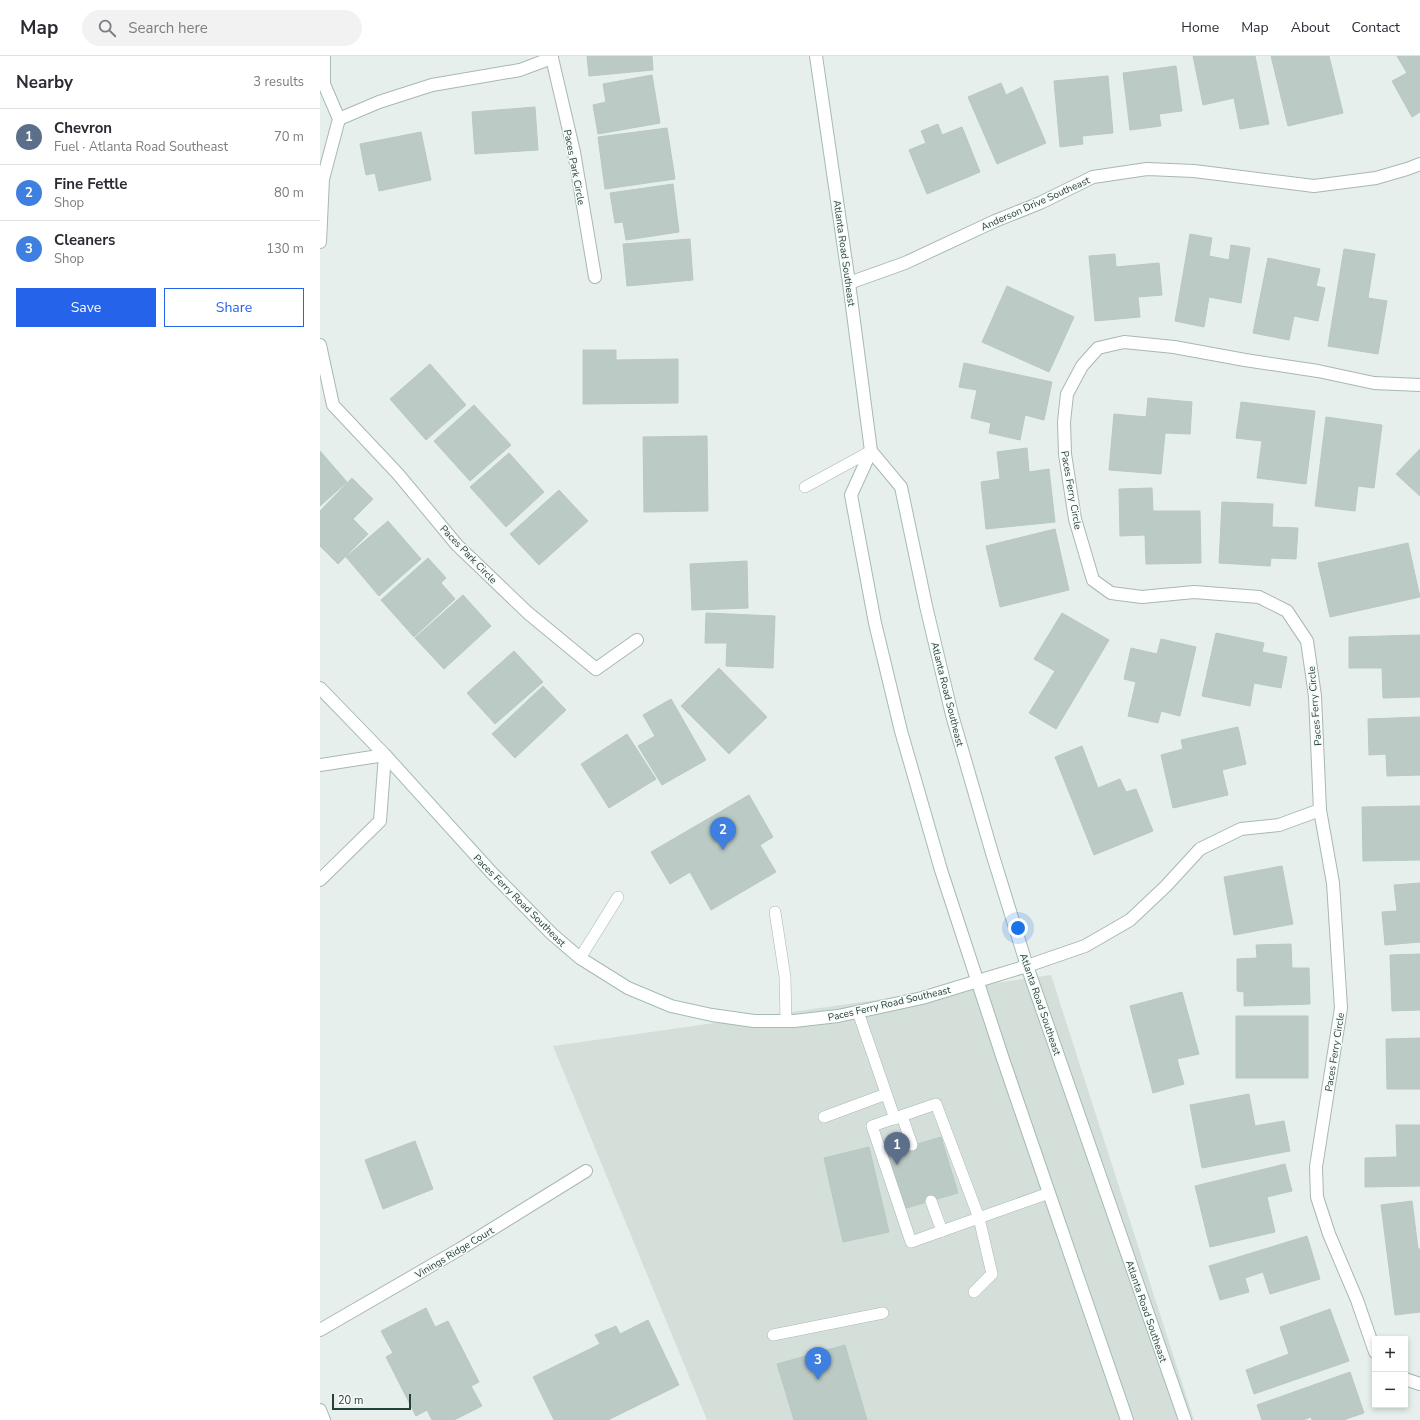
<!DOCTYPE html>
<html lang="en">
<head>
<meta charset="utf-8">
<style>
  :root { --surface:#fff; --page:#f2f2f3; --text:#2b2b33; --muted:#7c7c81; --line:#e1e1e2; --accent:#2563eb }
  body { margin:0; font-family:"Nunito Sans",sans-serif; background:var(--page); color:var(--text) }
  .controls { position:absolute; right:12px; bottom:12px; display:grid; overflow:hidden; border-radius:0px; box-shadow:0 2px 6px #0003 }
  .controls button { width:36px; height:36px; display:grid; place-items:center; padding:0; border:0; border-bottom:1px solid var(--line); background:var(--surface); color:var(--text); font:20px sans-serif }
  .scale { position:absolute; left:12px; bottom:10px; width:79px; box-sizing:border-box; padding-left:4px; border:2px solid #24423a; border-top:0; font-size:11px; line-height:14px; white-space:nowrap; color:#24423a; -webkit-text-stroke:3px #f7fbf9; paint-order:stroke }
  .you { position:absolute; left:698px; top:872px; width:14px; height:14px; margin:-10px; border:3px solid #fff; border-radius:50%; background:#1a73e8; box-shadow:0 0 0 6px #1a73e833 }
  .badge { display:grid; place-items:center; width:26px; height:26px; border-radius:50%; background:var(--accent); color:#fff; font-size:13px; font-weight:700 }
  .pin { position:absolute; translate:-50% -33px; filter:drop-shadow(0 1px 2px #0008) }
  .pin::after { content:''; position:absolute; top:21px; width:14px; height:12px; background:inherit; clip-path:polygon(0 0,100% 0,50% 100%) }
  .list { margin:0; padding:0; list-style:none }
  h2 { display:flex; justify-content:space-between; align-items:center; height:52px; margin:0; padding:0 16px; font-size:17px }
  h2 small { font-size:13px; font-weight:400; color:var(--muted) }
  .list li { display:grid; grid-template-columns:26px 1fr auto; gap:12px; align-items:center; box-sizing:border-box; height:56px; padding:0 16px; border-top:1px solid var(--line) }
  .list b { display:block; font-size:15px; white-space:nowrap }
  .list p { margin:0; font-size:13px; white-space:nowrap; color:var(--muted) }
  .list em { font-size:13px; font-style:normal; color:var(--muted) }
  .actions { display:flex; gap:8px; padding:12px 16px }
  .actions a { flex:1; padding:9px 0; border:1px solid var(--accent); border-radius:0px; text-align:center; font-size:14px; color:var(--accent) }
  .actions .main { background:var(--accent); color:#fff }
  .icon { flex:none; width:22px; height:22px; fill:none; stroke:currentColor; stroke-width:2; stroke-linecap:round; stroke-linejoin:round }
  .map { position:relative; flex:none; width:1100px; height:1364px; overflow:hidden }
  header { display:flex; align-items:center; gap:24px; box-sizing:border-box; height:56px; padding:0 20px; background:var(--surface); border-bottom:1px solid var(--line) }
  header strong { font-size:19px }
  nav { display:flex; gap:22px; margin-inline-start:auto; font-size:14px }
  .search { width:280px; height:36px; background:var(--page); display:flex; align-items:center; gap:10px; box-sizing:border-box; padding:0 14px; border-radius:22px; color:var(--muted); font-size:15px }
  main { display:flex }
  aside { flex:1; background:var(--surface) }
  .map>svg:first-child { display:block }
  .built { fill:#d4dfda }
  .building { fill:#bbcac4; stroke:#b8c9c2 }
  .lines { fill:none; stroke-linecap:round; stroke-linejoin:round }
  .service-casing { stroke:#a8b8b2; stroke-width:12 }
  .minor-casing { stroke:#a8b8b2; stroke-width:14 }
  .secondary-casing { stroke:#a4bbb3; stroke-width:14 }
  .service { stroke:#fff; stroke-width:11 }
  .minor { stroke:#fff; stroke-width:12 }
  .secondary { stroke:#fff; stroke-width:12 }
  .labels { text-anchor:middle; stroke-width:3; stroke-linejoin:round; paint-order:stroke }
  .street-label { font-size:10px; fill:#24423a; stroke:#f7fbf9 }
</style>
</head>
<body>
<header>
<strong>Map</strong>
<div class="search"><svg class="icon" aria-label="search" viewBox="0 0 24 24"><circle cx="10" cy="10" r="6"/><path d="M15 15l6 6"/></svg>Search here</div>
<nav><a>Home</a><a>Map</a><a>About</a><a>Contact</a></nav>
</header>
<main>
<aside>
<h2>Nearby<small>3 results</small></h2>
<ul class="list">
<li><span class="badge" style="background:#5c6f8a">1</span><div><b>Chevron</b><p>Fuel · Atlanta Road Southeast</p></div><em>70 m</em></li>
<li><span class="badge" style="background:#3f7fe0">2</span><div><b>Fine Fettle</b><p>Shop</p></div><em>80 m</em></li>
<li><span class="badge" style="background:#3f7fe0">3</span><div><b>Cleaners</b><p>Shop</p></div><em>130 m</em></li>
</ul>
<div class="actions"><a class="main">Save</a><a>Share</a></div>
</aside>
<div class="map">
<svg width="1100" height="1364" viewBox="0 0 1100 1364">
  <rect width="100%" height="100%" fill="#e6efeb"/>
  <!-- built -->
  <path class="built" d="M 731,919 L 874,1364 L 387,1364 L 233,990 Z"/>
  <!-- building -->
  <g class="building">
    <path d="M 267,0 L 332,0 L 333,14 L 269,20 Z"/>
    <path d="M 873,0 L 935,0 L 949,68 L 920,73 L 914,42 L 883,49 Z"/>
    <path d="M 951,0 L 1009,0 L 1023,57 L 968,70 Z"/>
    <path d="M 1077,0 L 1100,0 L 1100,56 L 1092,61 L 1072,25 L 1087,17 Z"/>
    <path d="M 856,10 L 862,55 L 839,58 L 841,70 L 810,74 L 803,17 Z"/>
    <path d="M 332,19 L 340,67 L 278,78 L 273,49 L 286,46 L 283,28 Z"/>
    <path d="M 788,20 L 793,77 L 762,80 L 763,88 L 740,91 L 734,25 Z"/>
    <path d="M 681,27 L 686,39 L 702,31 L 726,87 L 677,108 L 648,41 Z"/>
    <path d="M 215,51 L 218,94 L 155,98 L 152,56 Z"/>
    <path d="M 618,68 L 622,79 L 642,71 L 660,116 L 607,138 L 589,94 L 606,87 L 601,75 Z"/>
    <path d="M 347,72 L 355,123 L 285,133 L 278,81 Z"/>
    <path d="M 101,76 L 111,124 L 59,135 L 55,117 L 46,119 L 40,88 Z"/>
    <path d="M 353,128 L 359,176 L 306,184 L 303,166 L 295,167 L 290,137 Z"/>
    <path d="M 870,178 L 892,182 L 889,200 L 909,204 L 911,189 L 930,192 L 921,247 L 889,241 L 884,271 L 855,265 Z"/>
    <path d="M 370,183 L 373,224 L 307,230 L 303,188 Z"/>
    <path d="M 1024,193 L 1055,198 L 1048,242 L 1067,245 L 1058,298 L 1008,290 Z"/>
    <path d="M 795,198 L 796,211 L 839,207 L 842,239 L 818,241 L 820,261 L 775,265 L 769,200 Z"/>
    <path d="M 948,202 L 1000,213 L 996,230 L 1005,232 L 998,265 L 974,260 L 969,284 L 933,277 Z"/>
    <path d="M 687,230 L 754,261 L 729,316 L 662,286 Z"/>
    <path d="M 263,294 L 296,294 L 296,304 L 358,303 L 358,347 L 263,348 Z"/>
    <path d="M 644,307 L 732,326 L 724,364 L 705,359 L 700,384 L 669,377 L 671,367 L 651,362 L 657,334 L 639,331 Z"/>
    <path d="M 110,308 L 146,349 L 106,384 L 70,343 Z"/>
    <path d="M 828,342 L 872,346 L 870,378 L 845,377 L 841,418 L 789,414 L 794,358 L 826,361 Z"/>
    <path d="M 921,346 L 995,355 L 986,428 L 937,422 L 942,385 L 916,382 Z"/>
    <path d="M 154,349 L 191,389 L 150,425 L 114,385 Z"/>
    <path d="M 1006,361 L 1062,369 L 1054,432 L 1038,430 L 1035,455 L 995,450 Z"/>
    <path d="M 387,380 L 388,455 L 324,456 L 323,381 Z"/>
    <path d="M 707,392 L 709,416 L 729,413 L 735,466 L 666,473 L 661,426 L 680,423 L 677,396 Z"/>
    <path d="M 1100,393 L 1100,440 L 1076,418 Z"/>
    <path d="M 0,395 L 27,426 L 0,450 Z"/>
    <path d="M 189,397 L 224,436 L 186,471 L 150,431 Z"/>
    <path d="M 32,422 L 53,443 L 33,463 L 48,478 L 18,508 L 0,490 L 0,455 Z"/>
    <path d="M 832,432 L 833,455 L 880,455 L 881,507 L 826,508 L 825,479 L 800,480 L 799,433 Z"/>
    <path d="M 239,434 L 268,465 L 219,509 L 190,478 Z"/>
    <path d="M 902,446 L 953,448 L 952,471 L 978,472 L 976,503 L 951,502 L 950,510 L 899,507 Z"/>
    <path d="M 68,465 L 101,503 L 59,540 L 26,501 Z"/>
    <path d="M 735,473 L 749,534 L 680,551 L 666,490 Z"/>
    <path d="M 1088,487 L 1100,541 L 1010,561 L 998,507 Z"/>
    <path d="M 108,502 L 126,522 L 121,527 L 135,543 L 94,581 L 61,544 Z"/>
    <path d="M 427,505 L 428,552 L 372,554 L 370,508 Z"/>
    <path d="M 143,539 L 171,570 L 124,613 L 95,582 Z"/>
    <path d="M 386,557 L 455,560 L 453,612 L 406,610 L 407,587 L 385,587 Z"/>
    <path d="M 742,557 L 789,584 L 736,673 L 709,657 L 735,615 L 714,603 Z"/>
    <path d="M 896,577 L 944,587 L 942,596 L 967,601 L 961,632 L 934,627 L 930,650 L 882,640 Z"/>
    <path d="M 1100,579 L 1100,641 L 1063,642 L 1062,612 L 1029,612 L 1029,581 Z"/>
    <path d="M 841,583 L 876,591 L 860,660 L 841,655 L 838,667 L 808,660 L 816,626 L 804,623 L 811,592 L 837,598 Z"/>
    <path d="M 194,595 L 223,626 L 175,668 L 147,637 Z"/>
    <path d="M 399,612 L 447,661 L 409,698 L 361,650 Z"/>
    <path d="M 223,630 L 246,654 L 195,702 L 172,678 Z"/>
    <path d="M 351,643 L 386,704 L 342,729 L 318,690 L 335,680 L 323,659 Z"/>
    <path d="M 1100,661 L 1100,719 L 1067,720 L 1066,698 L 1049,699 L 1048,663 Z"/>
    <path d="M 918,671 L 926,708 L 902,714 L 908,739 L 853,752 L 841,699 L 863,693 L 861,684 Z"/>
    <path d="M 307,678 L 336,723 L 289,752 L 261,708 Z"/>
    <path d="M 762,690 L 778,732 L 800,723 L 806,736 L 816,733 L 833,775 L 774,799 L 735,701 Z"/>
    <path d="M 429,739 L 453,781 L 440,789 L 456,816 L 391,854 L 370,816 L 350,828 L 331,796 Z"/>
    <path d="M 1100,750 L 1100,804 L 1043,805 L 1042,751 Z"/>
    <path d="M 962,810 L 973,868 L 914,879 L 904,821 Z"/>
    <path d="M 1100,827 L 1100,886 L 1065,889 L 1062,856 L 1077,855 L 1074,829 Z"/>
    <path d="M 971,888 L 972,912 L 989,912 L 990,948 L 924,950 L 924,936 L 917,935 L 917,903 L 937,902 L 936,889 Z"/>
    <path d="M 1100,898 L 1100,954 L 1072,955 L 1070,899 Z"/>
    <path d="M 862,936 L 879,998 L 857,1003 L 864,1028 L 833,1037 L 810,950 Z"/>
    <rect x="916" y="960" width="72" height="62"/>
    <path d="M 1100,982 L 1100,1033 L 1067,1033 L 1066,983 Z"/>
    <path d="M 929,1038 L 935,1070 L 964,1065 L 970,1095 L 882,1112 L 870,1049 Z"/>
    <path d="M 1076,1069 L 1100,1069 L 1100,1130 L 1045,1131 L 1045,1102 L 1077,1101 Z"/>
    <path d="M 621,1081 L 638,1137 L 583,1153 L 567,1097 Z"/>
    <path d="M 95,1085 L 113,1133 L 63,1153 L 45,1104 Z"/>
    <path d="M 549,1091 L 569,1176 L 523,1186 L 504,1102 Z"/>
    <path d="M 965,1108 L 972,1135 L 947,1141 L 955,1176 L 890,1191 L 875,1130 Z"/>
    <path d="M 1092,1145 L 1098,1193 L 1100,1193 L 1100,1256 L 1075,1259 L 1061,1149 Z"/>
    <path d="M 987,1180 L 1000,1223 L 950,1238 L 943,1216 L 925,1222 L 929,1236 L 900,1244 L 889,1210 Z"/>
    <path d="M 106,1252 L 115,1271 L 128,1265 L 159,1326 L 151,1330 L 162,1350 L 134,1364 L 112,1364 L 107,1354 L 96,1360 L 66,1301 L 73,1297 L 61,1275 Z"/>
    <path d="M 1010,1253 L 1029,1305 L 934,1338 L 926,1314 L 969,1298 L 960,1271 Z"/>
    <path d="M 328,1264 L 359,1329 L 288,1364 L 234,1364 L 213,1321 L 280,1288 L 275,1279 L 296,1270 L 300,1278 Z"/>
    <path d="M 525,1289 L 547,1364 L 474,1364 L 457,1308 Z"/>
    <path d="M 1030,1316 L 1044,1357 L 1023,1364 L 992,1364 L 991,1361 L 983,1364 L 942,1364 L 937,1349 Z"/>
  </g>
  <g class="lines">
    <defs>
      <g id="service">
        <path d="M 485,431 L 551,395"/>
        <path d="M 455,856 L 465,921 L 466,965"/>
        <path d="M 260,902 L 298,841"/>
        <path d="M 538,956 L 575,1063"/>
        <path d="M 582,1060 L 592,1089"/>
        <path d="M 504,1061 L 566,1038"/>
        <path d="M 611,1145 L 622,1175"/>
        <path d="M 654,1236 L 672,1218 L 659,1162 L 616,1048 L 552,1070 L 591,1186 L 729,1137"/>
        <path d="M 453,1279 L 563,1257"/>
      </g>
      <g id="minor">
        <path d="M 232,2 L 254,96 L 275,221"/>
        <path d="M 19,63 L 59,46 L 112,29 L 200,14 L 232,2 L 231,0"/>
        <path d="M 0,186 L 3,123 L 19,63 L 4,28 L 4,0"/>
        <path d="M 529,227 L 585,207 L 675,165 L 720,147 L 773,121 L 827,113 L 874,115 L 994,130 L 1056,122 L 1087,113 L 1100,108"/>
        <path d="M 0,289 L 13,349 L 78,418 L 137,489 L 208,557 L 276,613 L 317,584"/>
        <path d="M 0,709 L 65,699 L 60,765 L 0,824"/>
        <path d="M 707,910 L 765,890 L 810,864 L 846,830 L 880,793 L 921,773 L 959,769 L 1000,754"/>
        <path d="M 0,1274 L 140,1193 L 266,1115"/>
        <path d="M 1055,1296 L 1037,1244 L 1009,1178 L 997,1141 L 996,1111 L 1021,952 L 1013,827 L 1000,754 L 995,640 L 987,585 L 967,555 L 939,541 L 874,536 L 822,541 L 791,537 L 773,524 L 755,463 L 745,398 L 744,366 L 747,338 L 762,310 L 778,292 L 804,286 L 854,291 L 925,304 L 998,315 L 1054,327 L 1100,329"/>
        <path d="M 1085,1323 L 1100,1328"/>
        <path d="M 0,1354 L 4,1364"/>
      </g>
      <g id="secondary">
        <path d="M 496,0 L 529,227 L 551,395 L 531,439 L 555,567 L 581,675 L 621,814 L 683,1003 L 807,1364"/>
        <path d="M 551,395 L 581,431 L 606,550 L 632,659 L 672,797 L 707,910 L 865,1364"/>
        <path d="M 0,632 L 65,699 L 171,816 L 232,878 L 260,902 L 308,932 L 351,950 L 392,959 L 434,965 L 474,965 L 518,960 L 602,942 L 707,910"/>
      </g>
    </defs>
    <!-- service casing -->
    <use href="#service" class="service-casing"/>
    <!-- minor casing -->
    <use href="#minor" class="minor-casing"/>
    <!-- secondary casing -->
    <use href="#secondary" class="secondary-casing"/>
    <!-- service -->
    <use href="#service" class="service"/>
    <!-- minor -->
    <use href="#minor" class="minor"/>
    <!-- secondary -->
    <use href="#secondary" class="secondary"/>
  </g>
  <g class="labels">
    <!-- street labels -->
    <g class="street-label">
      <text transform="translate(255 111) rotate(79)" y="4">Paces Park Circle</text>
      <text transform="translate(715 147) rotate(-24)" y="4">Anderson Drive Southeast</text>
      <text transform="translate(525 197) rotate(82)" y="4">Atlanta Road Southeast</text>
      <text transform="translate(752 434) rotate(80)" y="4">Paces Ferry Circle</text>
      <text transform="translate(149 498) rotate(46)" y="4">Paces Park Circle</text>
      <text transform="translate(628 638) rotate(76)" y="4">Atlanta Road Southeast</text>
      <text transform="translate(994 650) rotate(-95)" y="4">Paces Ferry Circle</text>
      <text transform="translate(200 844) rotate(45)" y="4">Paces Ferry Road Southeast</text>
      <text transform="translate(569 947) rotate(-13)" y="4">Paces Ferry Road Southeast</text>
      <text transform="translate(721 948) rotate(71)" y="4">Atlanta Road Southeast</text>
      <text transform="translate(1014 996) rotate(-81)" y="4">Paces Ferry Circle</text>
      <text transform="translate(134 1196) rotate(-31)" y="4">Vinings Ridge Court</text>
      <text transform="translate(827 1255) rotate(71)" y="4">Atlanta Road Southeast</text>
    </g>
  </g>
</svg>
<div class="controls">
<button>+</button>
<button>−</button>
</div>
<div class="scale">20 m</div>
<div class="you"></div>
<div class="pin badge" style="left:577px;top:1109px;background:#5c6f8a">1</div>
<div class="pin badge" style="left:403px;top:794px;background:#3f7fe0">2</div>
<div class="pin badge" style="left:498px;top:1324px;background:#3f7fe0">3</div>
</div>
</main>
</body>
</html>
